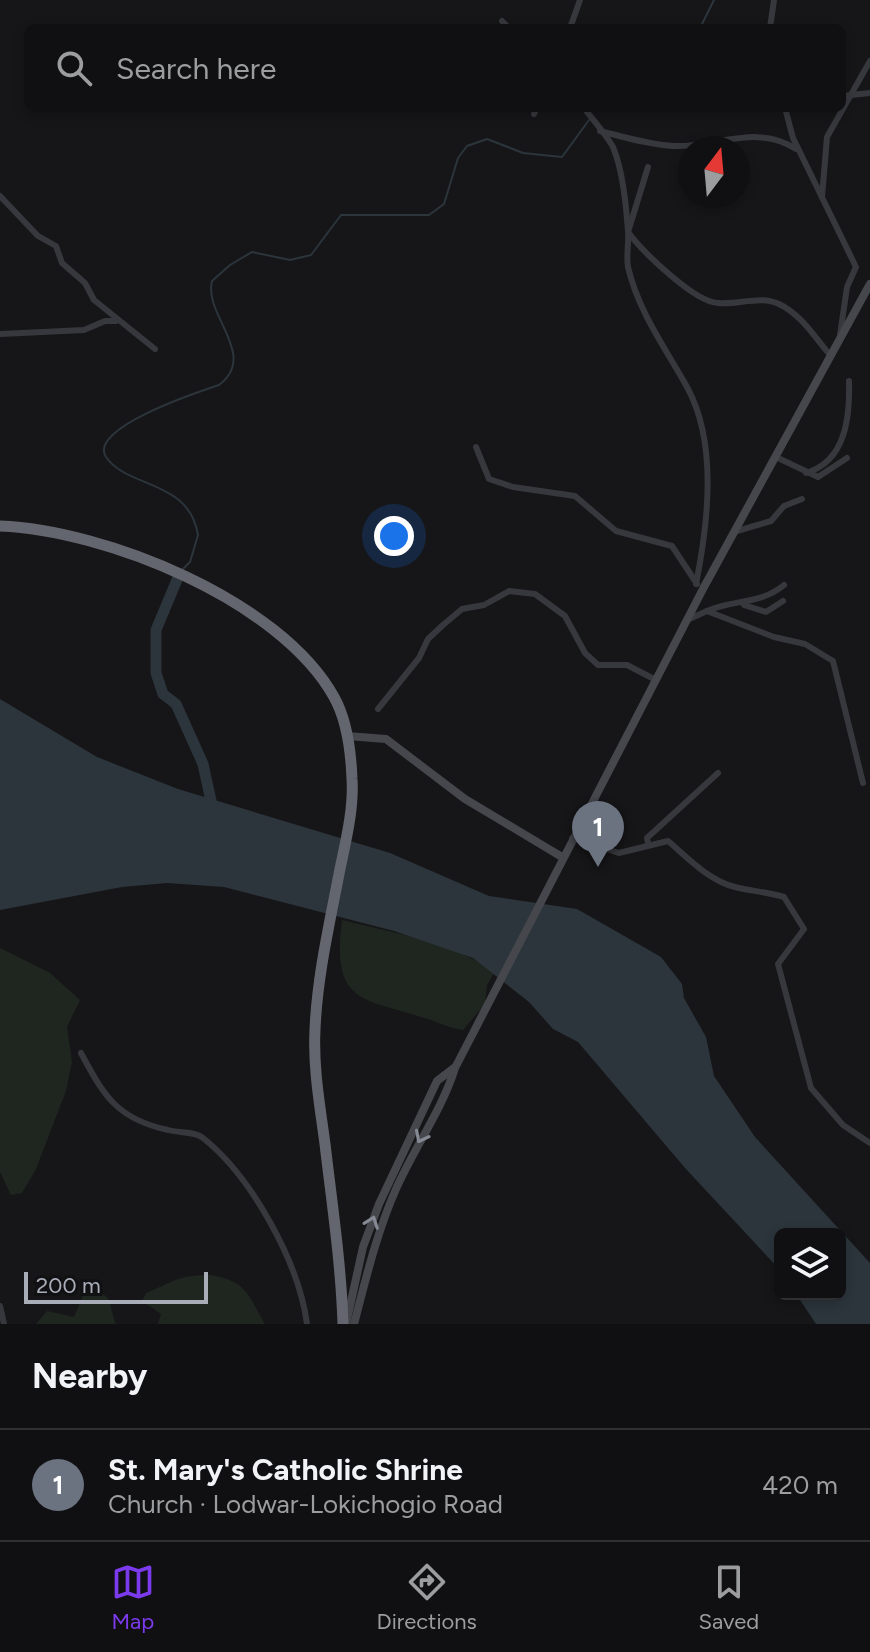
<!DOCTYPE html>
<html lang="en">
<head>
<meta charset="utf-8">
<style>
  :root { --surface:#101012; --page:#19191b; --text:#f1f3f6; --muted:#9c9d9f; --line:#303032; --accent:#7c3aed }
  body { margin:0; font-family:Figtree,sans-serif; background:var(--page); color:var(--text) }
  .controls { position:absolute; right:24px; bottom:24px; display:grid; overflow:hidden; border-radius:12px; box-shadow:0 4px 12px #0003 }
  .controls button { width:72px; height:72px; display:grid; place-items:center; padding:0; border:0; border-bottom:2px solid var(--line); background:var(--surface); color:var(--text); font:40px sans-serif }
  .compass { position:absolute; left:678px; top:136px; width:72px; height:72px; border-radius:50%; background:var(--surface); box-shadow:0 4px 12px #0003; rotate:16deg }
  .scale { position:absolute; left:24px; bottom:20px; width:184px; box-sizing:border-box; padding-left:8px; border:4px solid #a8adb8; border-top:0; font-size:22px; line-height:28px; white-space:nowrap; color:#a8adb8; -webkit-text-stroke:6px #111113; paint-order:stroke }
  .you { position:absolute; left:394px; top:536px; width:28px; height:28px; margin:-20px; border:6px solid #fff; border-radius:50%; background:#1a73e8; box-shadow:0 0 0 12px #1a73e833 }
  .badge { display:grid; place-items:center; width:52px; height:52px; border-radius:50%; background:var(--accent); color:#fff; font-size:26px; font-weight:700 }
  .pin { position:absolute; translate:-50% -66px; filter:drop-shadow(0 2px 4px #0008) }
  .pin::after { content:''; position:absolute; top:42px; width:28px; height:24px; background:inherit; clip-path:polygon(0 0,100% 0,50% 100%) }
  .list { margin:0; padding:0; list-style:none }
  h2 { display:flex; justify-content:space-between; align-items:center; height:104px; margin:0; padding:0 32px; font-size:34px }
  h2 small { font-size:26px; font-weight:400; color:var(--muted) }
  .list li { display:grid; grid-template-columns:52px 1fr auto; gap:24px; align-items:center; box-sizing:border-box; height:112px; padding:0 32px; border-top:2px solid var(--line) }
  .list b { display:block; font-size:30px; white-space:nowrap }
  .list p { margin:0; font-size:26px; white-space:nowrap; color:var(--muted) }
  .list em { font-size:26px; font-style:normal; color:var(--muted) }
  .icon { flex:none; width:44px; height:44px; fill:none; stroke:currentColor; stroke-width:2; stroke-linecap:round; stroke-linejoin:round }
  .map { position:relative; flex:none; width:870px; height:1324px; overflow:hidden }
  .search { position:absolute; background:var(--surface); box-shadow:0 4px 12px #0003; left:24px; right:24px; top:24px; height:88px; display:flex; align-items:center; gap:20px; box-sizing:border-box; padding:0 28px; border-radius:12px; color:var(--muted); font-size:30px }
  .sheet { height:216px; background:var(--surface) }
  nav { display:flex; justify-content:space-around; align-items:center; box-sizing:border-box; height:112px; border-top:2px solid var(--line); background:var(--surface); font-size:22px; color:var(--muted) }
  nav a { display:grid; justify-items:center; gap:4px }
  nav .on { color:var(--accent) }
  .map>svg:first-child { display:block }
  .green { fill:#1e261f }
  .water { fill:#2c353c }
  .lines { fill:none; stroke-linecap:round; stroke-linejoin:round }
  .stream { stroke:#2c353c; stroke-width:2 }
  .river { stroke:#2c353c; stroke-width:11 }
  .street { stroke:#37383d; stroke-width:6 }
  .secondary { stroke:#45474d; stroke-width:8 }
  .highway { stroke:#63666e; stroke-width:11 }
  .oneway { stroke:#858993 }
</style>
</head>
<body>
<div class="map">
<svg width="870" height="1324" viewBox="0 0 870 1324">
  <rect width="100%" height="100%" fill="#161618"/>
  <!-- green -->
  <g class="green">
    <path d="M 342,920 C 395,933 448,942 495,971 L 487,985 L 485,1004 L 463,1030 C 449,1028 440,1023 428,1019 C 363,998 331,1005 342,920 Z"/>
    <path d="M 0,948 L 50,973 L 80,1000 L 67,1027 L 72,1062 L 66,1091 L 36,1169 L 22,1193 L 11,1195 L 0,1172 Z"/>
    <path d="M 211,1275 C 248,1281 248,1296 265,1324 L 158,1324 L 161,1314 L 142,1301 L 146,1293 C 175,1281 178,1275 211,1275 Z"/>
    <path d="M 86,1289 C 116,1294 107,1303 116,1324 L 36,1324 L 47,1311 L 74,1317 Z"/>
  </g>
  <!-- water -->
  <path class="water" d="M 0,699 L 97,757 L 178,789 L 390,853 L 489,896 L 577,909 L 661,957 L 682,984 L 684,998 L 706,1037 L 714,1076 L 755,1137 L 870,1263 L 870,1324 L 816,1324 L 796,1294 L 840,1294 L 840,1234 L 780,1234 L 780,1270 L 685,1168 L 578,1042 L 553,1029 L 529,1002 L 473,958 L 394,931 L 224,887 L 167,883 L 122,887 L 0,910 Z"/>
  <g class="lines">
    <!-- stream -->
    <g class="stream">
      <path d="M 700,28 L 714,0"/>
      <path d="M 183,569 L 190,562 L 198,535 C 189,479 128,489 106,457 C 87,428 201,391 219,385 C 259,355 203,315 212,281 L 230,265 L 252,252 L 290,260 L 311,255 L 341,215 L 429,215 L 444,204 L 458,158 L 467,146 L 487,139 L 523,153 L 562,157 L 589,120"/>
    </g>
    <!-- river -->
    <path class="river" d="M 179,575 L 156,630 L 156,673 L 163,694 L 176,704 L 203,764 L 213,810"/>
    <!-- street -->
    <g class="street">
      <path d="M 502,21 L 509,28"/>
      <path d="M 570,28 L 580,0"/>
      <path d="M 770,28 L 774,0"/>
      <path d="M 842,96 L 870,93"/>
      <path d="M 584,108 C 593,120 606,134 613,147 C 623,171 626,205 628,231 C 629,243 626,256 628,267 C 638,311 666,349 687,387 C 718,443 708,524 696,584"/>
      <path d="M 785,108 L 793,138 L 856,267 L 847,287 L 840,335"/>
      <path d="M 534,114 L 537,108"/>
      <path d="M 600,131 C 624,137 650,145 674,146 C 715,148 757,123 796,149"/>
      <path d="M 648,167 L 628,232 C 642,251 694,302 718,303 C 738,305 761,295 779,304 C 802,315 815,338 831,356"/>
      <path d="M 0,196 L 38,236 L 56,246 L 62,263 L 85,283 L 94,300 L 155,349"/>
      <path d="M 822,197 L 827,137 L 870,61"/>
      <path d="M 1,334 L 84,330 L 105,321 L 116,321"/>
      <path d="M 476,447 L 489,479 L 513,487 L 575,496 L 616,531 L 672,546 L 697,584"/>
      <path d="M 778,458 L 818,477 L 847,458"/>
      <path d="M 806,473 C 846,461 850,417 849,381"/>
      <path d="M 737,531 L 771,521 L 784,506 L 802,499"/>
      <path d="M 744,605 L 766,612 L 783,601"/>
      <path d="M 707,611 C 733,599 760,605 784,585"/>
      <path d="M 687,620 L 707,611 L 774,637 L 805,644 L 833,661 L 863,783"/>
      <path d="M 378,709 L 419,658 L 428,639 L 443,625 L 462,609 L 484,605 L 509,591 L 535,594 L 565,616 L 585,653 L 598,665 L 627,665 L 656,680"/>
      <path d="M 572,838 L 619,853 L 668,841 C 687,857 709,881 735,887 C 751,891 767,892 784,897 L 804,929 L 778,964 L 811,1088 L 843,1125 L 870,1143"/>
      <path d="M 648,843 L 647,838 L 718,773"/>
      <path d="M 81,1053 C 104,1096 117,1119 168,1130 C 178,1133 195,1131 203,1138 C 252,1177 299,1263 307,1324"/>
      <path d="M 0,1306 L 4,1324"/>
    </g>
    <!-- secondary -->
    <g class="secondary">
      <path d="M 347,736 L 386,739 L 465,799 L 562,857"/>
      <path d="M 346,1324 L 363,1247 L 379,1204 L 437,1081 L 454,1068"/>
      <path d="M 354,1324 C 366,1278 377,1232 396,1189 C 414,1148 442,1110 455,1068 L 704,587 L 870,284"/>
    </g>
    <!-- highway -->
    <path class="highway" d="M 0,526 C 105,530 280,600 334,697 C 347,720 351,753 352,779 C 354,810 345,844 339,874 C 329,926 317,978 315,1030 C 313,1068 320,1106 325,1144 C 332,1204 341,1263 343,1324"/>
  </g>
  <!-- one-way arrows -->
  <defs><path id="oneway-chevron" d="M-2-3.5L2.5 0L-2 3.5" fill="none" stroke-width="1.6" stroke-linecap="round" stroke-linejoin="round" transform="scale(2)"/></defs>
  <g class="oneway">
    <use href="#oneway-chevron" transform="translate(421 1137) rotate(117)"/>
    <use href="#oneway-chevron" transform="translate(372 1222) rotate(-70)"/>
  </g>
</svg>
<div class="controls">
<button><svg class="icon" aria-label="layers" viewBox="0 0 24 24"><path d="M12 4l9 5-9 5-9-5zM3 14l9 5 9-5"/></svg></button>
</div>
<svg class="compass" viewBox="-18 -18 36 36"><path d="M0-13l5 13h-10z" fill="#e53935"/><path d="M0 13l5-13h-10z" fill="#9c9d9f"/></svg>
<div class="scale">200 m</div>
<div class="you"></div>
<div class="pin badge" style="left:598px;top:867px;background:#6b7280">1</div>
<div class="search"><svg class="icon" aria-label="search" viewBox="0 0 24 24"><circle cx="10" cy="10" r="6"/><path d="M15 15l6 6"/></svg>Search here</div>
</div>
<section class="sheet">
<h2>Nearby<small></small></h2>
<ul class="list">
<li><span class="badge" style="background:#6b7280">1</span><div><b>St. Mary's Catholic Shrine</b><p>Church · Lodwar-Lokichogio Road</p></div><em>420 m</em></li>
</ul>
</section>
<nav>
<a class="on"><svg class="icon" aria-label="map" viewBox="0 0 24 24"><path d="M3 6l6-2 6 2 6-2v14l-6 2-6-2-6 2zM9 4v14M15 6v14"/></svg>Map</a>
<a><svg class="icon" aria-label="directions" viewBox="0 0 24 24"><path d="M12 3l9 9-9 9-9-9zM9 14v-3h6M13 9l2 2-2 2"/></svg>Directions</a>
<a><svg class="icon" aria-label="saved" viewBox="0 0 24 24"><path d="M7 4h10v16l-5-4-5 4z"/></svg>Saved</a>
</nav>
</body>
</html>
